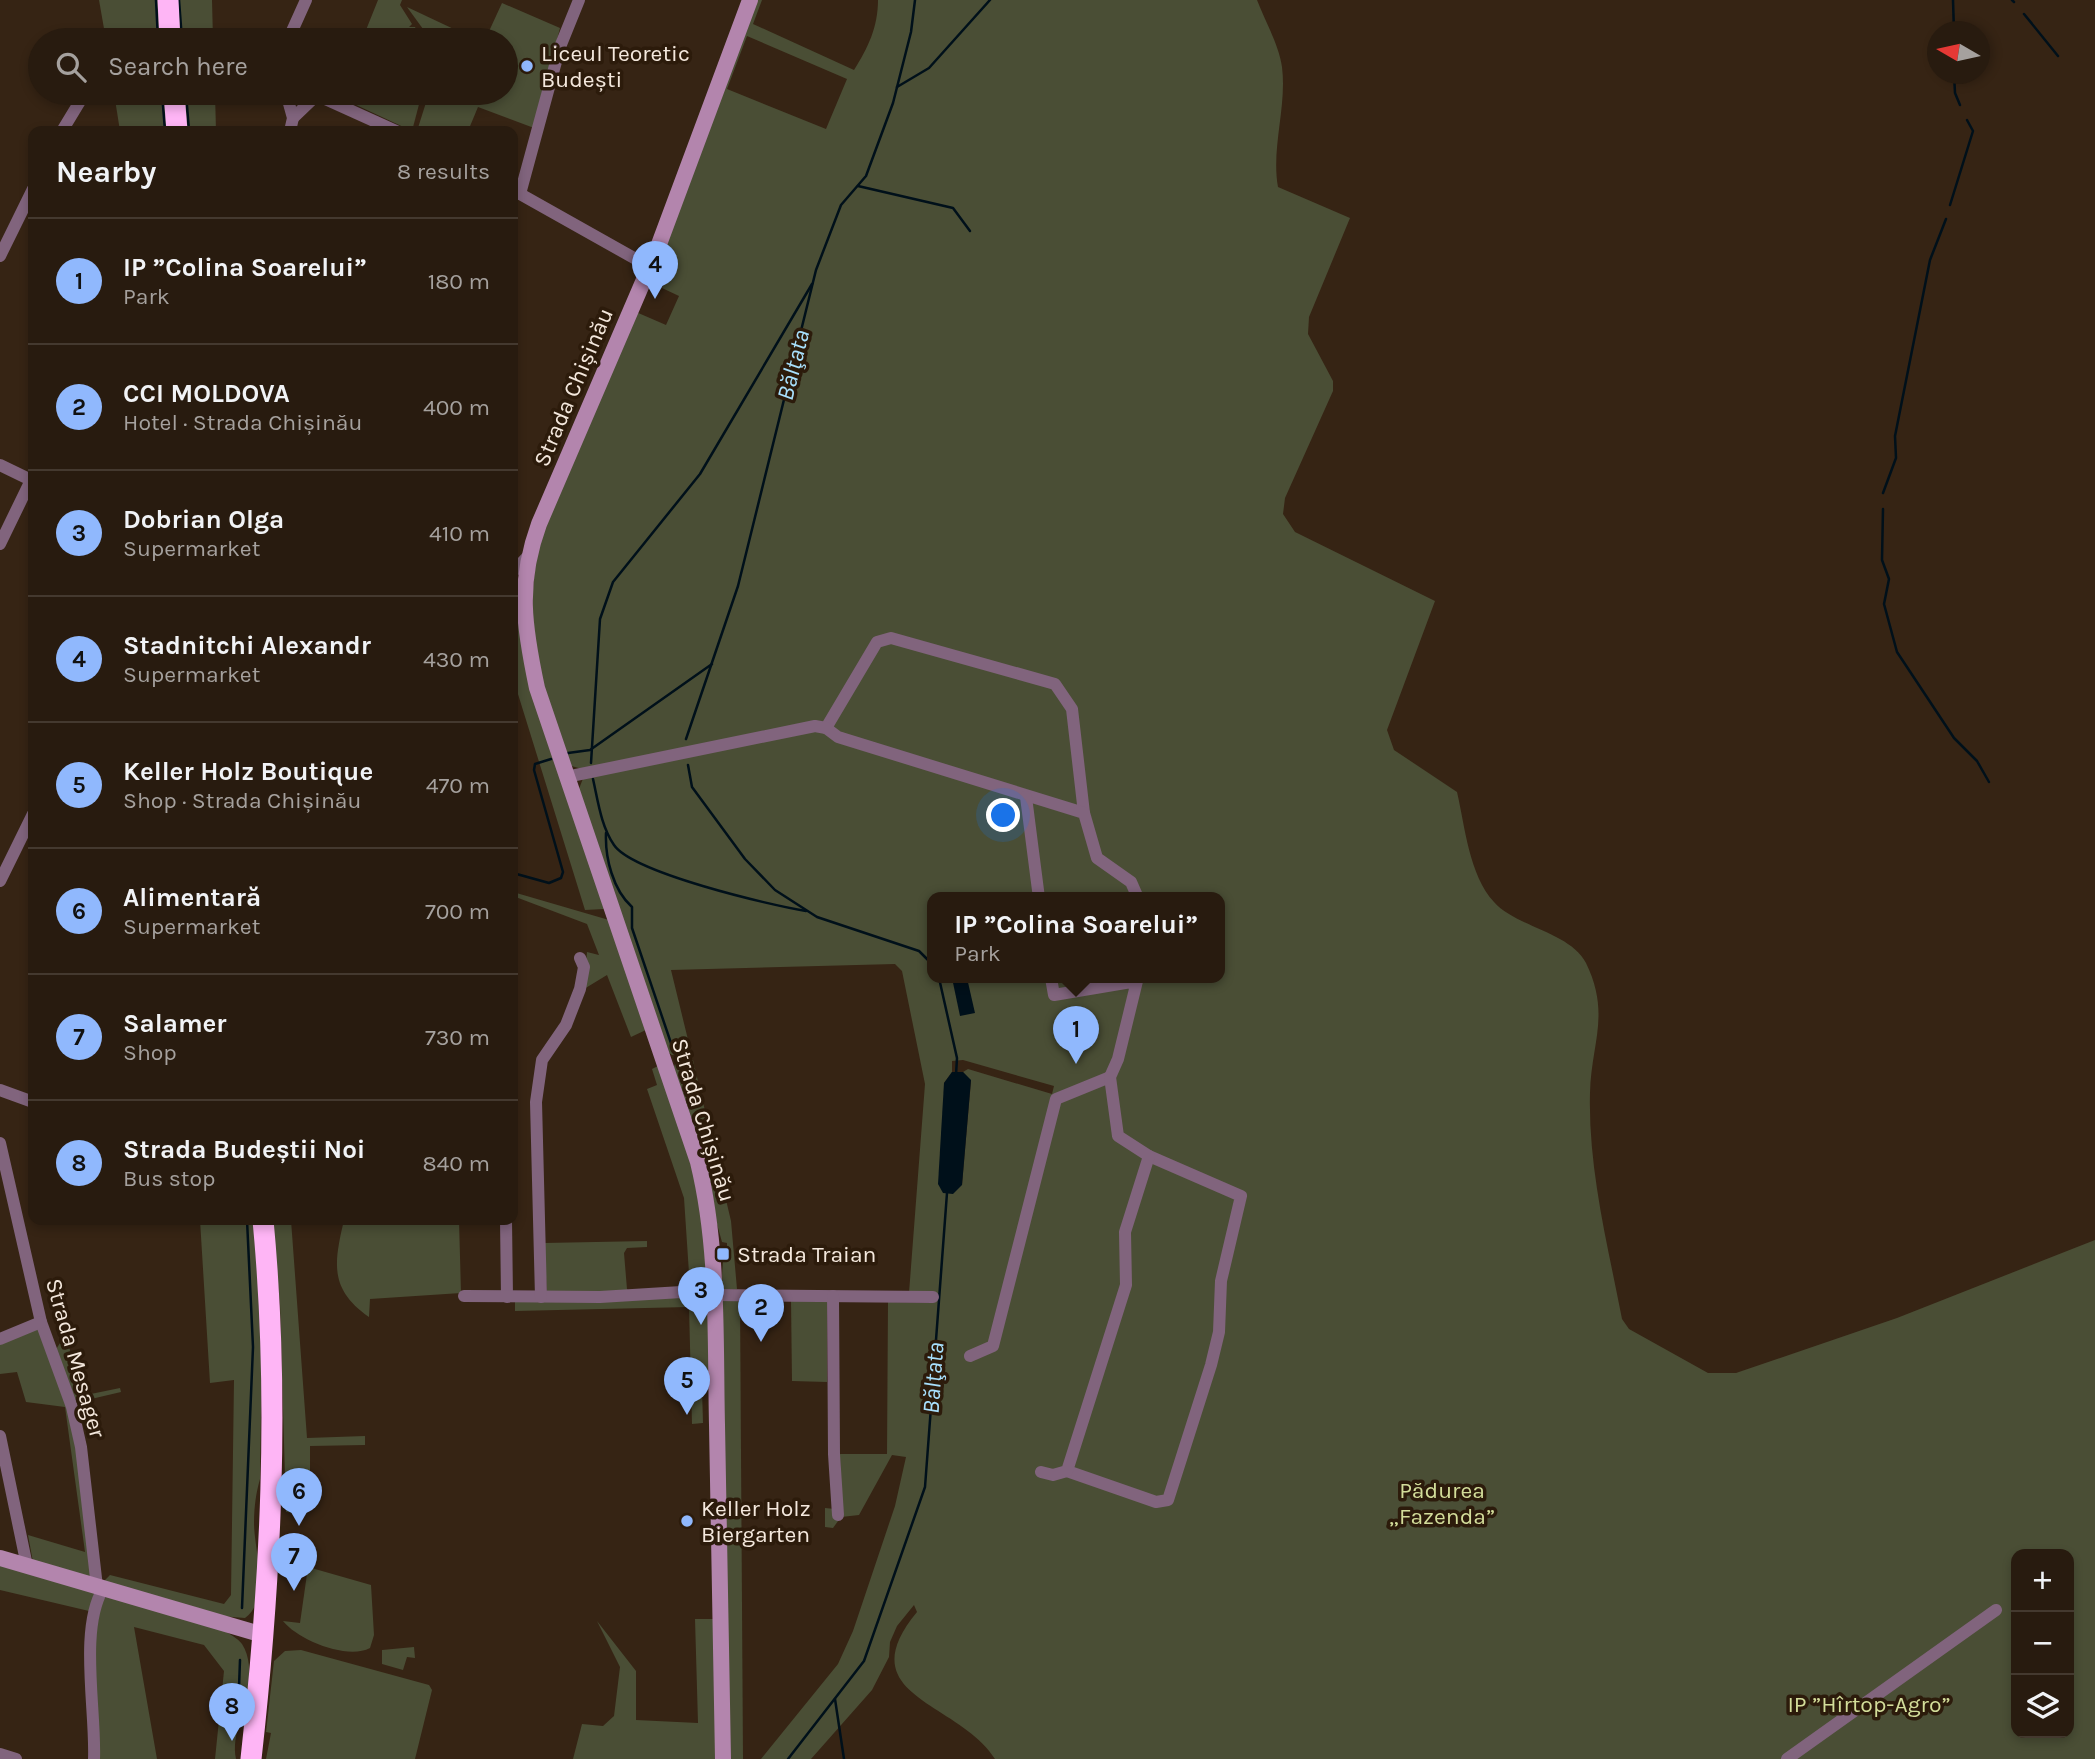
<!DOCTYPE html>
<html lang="en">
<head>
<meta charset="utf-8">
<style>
  :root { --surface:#281b0f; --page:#34281d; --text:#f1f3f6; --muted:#a5a19e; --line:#44392f; --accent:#90b8fd }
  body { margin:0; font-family:Karla,sans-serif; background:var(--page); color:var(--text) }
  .controls { position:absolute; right:21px; bottom:21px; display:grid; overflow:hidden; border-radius:14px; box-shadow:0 4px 10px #0003 }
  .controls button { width:63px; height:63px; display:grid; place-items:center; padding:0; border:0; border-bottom:2px solid var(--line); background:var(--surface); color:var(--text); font:35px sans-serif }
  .compass { position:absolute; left:1927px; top:21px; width:63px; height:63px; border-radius:50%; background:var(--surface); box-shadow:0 4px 10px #0003; rotate:279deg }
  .you { position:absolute; left:1004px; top:816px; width:24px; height:24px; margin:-18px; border:5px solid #fff; border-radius:50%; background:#1a73e8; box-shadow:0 0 0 10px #1a73e833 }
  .badge { display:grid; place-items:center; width:46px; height:46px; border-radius:50%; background:var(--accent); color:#111; font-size:23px; font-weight:700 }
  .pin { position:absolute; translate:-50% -58px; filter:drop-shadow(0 2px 4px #0008) }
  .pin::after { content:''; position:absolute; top:37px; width:24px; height:21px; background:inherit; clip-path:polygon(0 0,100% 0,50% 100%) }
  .popup { position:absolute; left:927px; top:892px; width:298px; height:91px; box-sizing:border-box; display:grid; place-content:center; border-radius:14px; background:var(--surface); filter:drop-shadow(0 2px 5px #0005); font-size:23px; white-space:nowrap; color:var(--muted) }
  .popup b { font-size:26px; color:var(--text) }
  .popup::after { content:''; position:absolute; left:50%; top:100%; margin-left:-14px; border:14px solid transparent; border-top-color:var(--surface) }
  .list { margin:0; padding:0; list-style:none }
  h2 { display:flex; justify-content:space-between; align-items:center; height:91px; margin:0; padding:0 28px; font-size:30px }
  h2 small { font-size:23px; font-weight:400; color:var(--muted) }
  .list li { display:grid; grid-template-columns:46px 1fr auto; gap:21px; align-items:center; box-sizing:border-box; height:126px; padding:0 28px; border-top:2px solid var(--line) }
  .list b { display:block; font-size:26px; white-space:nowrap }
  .list p { margin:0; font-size:23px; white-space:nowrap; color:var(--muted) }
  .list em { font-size:23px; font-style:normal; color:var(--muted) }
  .icon { flex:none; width:38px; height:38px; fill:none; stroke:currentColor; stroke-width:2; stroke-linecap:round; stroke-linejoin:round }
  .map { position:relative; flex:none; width:2095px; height:1759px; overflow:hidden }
  .search { position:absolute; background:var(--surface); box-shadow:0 4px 10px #0003; left:28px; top:28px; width:490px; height:77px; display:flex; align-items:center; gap:18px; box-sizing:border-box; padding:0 24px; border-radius:38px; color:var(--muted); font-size:26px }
  .panel { position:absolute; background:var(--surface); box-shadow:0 4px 10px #0003; left:28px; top:126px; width:490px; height:1099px; border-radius:14px }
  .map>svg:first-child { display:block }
  .green { fill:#4a4e35; fill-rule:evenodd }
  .water { fill:#00101a }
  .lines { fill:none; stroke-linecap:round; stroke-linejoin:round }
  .stream { stroke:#00101a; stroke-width:2.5 }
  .street { stroke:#81647d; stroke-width:12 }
  .secondary { stroke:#b385ad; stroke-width:16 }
  .highway { stroke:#feb5f5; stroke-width:21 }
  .poi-dot { fill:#90b8fd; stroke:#2c1b0b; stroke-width:2.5 }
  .labels { text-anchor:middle; stroke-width:7; stroke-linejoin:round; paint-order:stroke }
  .poi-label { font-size:23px; fill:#f4e8dd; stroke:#2c1b0b; text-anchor:start }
  .street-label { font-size:23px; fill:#f4e8dd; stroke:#2c1b0b }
  .park-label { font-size:23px; fill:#d3dd9a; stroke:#2c1b0b }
  .water-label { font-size:24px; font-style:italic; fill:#a8e0fd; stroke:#2c1b0b }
</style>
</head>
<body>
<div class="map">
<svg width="2095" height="1759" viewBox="0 0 2095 1759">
  <rect width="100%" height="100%" fill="#362414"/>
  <!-- green -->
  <g class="green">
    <path d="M 99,0 L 163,0 L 166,40 L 106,40 Z"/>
    <path d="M 174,0 L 212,0 L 213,40 L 178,40 Z"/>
    <path d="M 378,0 L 402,0 L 400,5 L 412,24 L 409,27 L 415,27 L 421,40 L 362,40 Z"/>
    <path d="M 756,0 L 762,0 L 753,24 L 854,70 C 868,48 878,27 878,0 L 1257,0 C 1265,21 1279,45 1282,67 C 1287,107 1271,148 1278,187 L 1350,218 L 1309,317 L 1308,334 L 1333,381 L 1333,391 L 1285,498 L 1283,514 L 1295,532 L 1435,601 L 1387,730 L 1394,750 L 1457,792 C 1465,826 1469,875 1494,902 C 1516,927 1570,932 1586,963 C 1611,1014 1591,1044 1590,1093 C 1588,1169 1608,1246 1622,1319 L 1629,1329 L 1708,1373 L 1736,1373 L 1897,1318 L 2095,1240 L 2095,1759 L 995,1759 C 959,1701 847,1697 917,1612 L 914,1605 L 897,1626 L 890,1642 L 889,1657 L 872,1690 L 811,1759 L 761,1759 L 838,1664 L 853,1631 L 895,1506 L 906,1457 L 892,1455 L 859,1515 L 841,1517 L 833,1528 L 825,1527 L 825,1508 L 835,1509 L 841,1516 L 840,1454 L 887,1454 L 888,1302 L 934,1303 L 909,1293 L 925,1084 L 902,971 L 895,964 L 671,970 L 691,1052 L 672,1055 L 665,1050 L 577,794 L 584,776 L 582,769 L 568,765 C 541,681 519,624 542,535 L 636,312 L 666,325 L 679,296 L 662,288 L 670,270 L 656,264 ZM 747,36 L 847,79 L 826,129 L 727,89 ZM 932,898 L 1220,898 L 1220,978 L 932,978 ZM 963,1060 L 1054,1086 L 1052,1094 L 968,1069 L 963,1072 L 971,1081 L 962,1185 L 944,1083 L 952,1072 L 952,1061 ZM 2016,1554 L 2069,1554 L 2069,1733 L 2016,1733 Z"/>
    <path d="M 502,3 L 560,28 L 534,128 L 478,107 L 468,131 L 417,131 L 429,93 L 506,93 L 506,40 L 485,40 Z"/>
    <path d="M 407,7 L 477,40 L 431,40 Z"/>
    <path d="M 114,93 L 169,93 L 172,131 L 120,131 Z"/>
    <path d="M 181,93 L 215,93 L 216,131 L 184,131 Z"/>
    <path d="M 341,93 L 422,93 L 412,131 L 339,97 Z"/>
    <path d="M 518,579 L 518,609 L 604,909 L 585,910 L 513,678 L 513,580 Z"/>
    <path d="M 513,892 L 609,920 L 648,1029 L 631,1037 L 607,975 L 584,989 L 587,952 L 599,955 L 587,924 L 513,896 Z"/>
    <path d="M 693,1060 L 731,1221 L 737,1289 L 721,1290 L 723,1261 L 727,1261 L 727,1243 L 722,1242 L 673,1068 L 676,1063 Z"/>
    <path d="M 660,1065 L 692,1162 L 705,1224 L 706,1280 L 703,1285 L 690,1288 L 684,1198 L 647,1089 L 657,1085 L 652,1069 Z"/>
    <path d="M 200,1220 L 254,1220 L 262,1346 L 260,1479 C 256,1493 254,1507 254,1523 C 254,1550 271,1599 245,1618 L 220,1616 L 103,1582 L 110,1575 L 224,1604 L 231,1595 L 234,1380 L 210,1383 Z"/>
    <path d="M 271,1220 L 291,1220 L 307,1438 L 365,1436 L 365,1445 L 310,1446 L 310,1482 L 292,1482 L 293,1504 L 298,1505 L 297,1513 L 286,1512 L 280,1304 Z"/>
    <path d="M 344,1220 L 459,1220 L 461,1293 L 370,1299 L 369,1317 C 329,1289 334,1263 344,1220 Z"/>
    <path d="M 647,1241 L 647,1247 L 627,1248 L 624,1253 L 627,1289 L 630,1293 L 547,1294 L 544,1243 Z"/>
    <path d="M 702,1295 L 709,1303 L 709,1385 L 702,1389 L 703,1423 L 692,1424 L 689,1307 L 515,1311 L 515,1300 Z"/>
    <path d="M 740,1299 L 743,1759 L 729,1759 L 719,1300 Z"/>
    <path d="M 791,1300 L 827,1302 L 827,1382 L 792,1381 Z"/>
    <path d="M 39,1326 L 69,1406 L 79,1447 L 93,1579 L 33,1562 L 28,1535 L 85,1552 L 65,1407 L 26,1402 L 17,1372 L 0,1374 L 0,1342 Z"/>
    <path d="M 68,1342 L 81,1396 L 120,1388 L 121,1392 L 74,1403 L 55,1351 L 60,1343 Z"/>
    <path d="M 0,1563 L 95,1591 L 89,1611 L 0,1590 Z"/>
    <path d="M 308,1567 L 371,1585 L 374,1635 L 370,1648 C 347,1660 298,1640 283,1621 L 300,1623 Z"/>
    <path d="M 108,1594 C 136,1603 228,1623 242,1644 C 250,1656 250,1673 249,1686 C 246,1711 231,1734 236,1759 L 215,1759 L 224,1671 L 204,1645 L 134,1627 L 157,1759 L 96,1759 C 95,1721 84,1620 108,1594 Z"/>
    <path d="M 695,1619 L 714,1619 L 718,1759 L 573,1759 L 582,1724 L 603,1726 L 614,1716 L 620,1667 L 597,1621 L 636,1671 L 636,1720 L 698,1723 Z"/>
    <path d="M 414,1647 L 415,1658 L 407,1657 L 403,1670 L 382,1664 L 382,1650 Z"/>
    <path d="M 301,1650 L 429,1685 L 432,1690 L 415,1759 L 266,1759 L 271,1733 L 266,1732 L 274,1661 L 285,1651 Z"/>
  </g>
  <!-- water -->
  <g class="water">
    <path d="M 952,978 L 967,978 L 975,1013 L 960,1016 Z"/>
    <path d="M 952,1072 L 963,1072 L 971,1080 L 962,1185 L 953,1194 L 943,1193 L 938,1184 L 944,1083 Z"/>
  </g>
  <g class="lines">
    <!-- stream -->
    <g class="stream">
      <path d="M 156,0 L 158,40"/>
      <path d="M 179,0 L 182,40"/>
      <path d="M 1953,0 L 1954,32"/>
      <path d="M 2012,0 L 2014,2"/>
      <path d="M 2024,14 L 2058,56"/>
      <path d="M 1954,74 L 1955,93 L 1960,105"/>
      <path d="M 897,87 L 929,68 L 990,0"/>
      <path d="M 162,93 L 165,131"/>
      <path d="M 186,93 L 189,131"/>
      <path d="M 858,186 L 953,208 L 970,231"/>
      <path d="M 1950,205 L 1973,131 L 1967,120"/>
      <path d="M 1883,493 L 1896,458 L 1895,436 L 1930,260 L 1946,219"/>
      <path d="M 1883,509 L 1882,560 L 1889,579 L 1884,604 L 1897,652 L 1954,738 L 1977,761 L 1989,782"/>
      <path d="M 686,739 L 738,586 L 816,270 L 841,205 L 866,176 L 893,103 L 911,32 L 915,0"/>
      <path d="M 568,753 L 590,750 L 712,664"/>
      <path d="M 591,763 L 600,619 L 613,582 L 700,474 L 812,284"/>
      <path d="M 688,765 L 692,787 L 745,859 L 775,890 L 817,917 L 919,951 L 932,964"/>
      <path d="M 593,779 C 598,801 601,826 614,845 C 633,873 770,905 806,911"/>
      <path d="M 606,833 C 605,858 613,890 632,907 L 632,928 L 673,1049"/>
      <path d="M 513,873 L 549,883 L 561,878 L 563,872 L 534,770 L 535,764 L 551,759"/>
      <path d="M 939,978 L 957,1058 L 956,1075"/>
      <path d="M 242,1608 L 253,1347 L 247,1220"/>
      <path d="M 835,1699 L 844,1759"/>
      <path d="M 238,1715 L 240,1660"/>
      <path d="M 788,1759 L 864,1661 L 925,1487 L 947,1193"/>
    </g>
    <!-- street -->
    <g class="street">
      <path d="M 288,40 L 306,0"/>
      <path d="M 286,93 L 293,118 L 290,131"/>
      <path d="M 312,93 L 396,131"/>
      <path d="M 293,118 L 317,95"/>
      <path d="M 62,131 L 85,93"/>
      <path d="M 513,190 L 650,267"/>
      <path d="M 520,194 L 560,47 L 579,0"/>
      <path d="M 0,256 L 33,189"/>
      <path d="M 0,465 L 33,481"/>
      <path d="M 0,544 L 31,480"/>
      <path d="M 513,572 L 527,557"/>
      <path d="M 826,728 L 877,642 L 891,638 L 1055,684 L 1072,709 L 1084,813"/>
      <path d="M 566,777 L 815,726 L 826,728 L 838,737 L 1084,813 L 1097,858 L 1131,882 L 1138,898"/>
      <path d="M 1026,797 L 1039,898"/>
      <path d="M 0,881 L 33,814"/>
      <path d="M 0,1090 L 33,1102"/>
      <path d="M 0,1143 L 41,1322 L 72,1407 L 81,1447 L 97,1587"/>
      <path d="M 506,1220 L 507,1297"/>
      <path d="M 714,1295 L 933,1297"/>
      <path d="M 464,1296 L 600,1297 L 714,1290"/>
      <path d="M 833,1296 L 834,1454 L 838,1515"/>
      <path d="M 541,1297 L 536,1102 L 542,1060 L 566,1025 L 580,989 L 584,967 L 580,958"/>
      <path d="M 0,1339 L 41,1322"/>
      <path d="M 970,1356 L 993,1346 L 1056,1099 L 1110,1077"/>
      <path d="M 0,1436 L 27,1566"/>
      <path d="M 1067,1471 L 1156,1502 L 1168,1500 L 1211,1365 L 1219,1332 L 1221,1281 L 1241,1196 L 1149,1156"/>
      <path d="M 1041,1472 L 1053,1475 L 1067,1471 L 1126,1285 L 1125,1232 L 1149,1156 L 1118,1136 L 1110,1077 L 1118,1059 L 1137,981 L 1054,995 L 1051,978"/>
      <path d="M 0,1754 L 16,1759"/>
      <path d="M 94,1759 C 96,1710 79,1629 103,1589"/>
      <path d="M 1787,1759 L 1996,1610"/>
    </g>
    <!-- secondary -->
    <g class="secondary">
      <path d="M 0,1558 L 263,1635"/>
      <path d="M 723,1759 C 721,1648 718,1537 717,1425 C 715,1337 719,1248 698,1162 L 537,688 C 524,627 517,584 539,524 L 658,247 L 750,0"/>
    </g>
    <!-- highway -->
    <g class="highway">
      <path d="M 168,0 L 170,40"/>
      <path d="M 174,93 L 177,131"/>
      <path d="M 251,1759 C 271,1580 280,1399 263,1220"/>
    </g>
  </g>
  <!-- markers -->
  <g class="poi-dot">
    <circle cx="527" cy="66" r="7"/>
    <rect x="716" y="1247" width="14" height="14" rx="3.5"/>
    <circle cx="687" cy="1521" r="7"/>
  </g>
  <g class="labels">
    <!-- poi labels -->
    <g class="poi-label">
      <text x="541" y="61">Liceul Teoretic<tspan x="541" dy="26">Budești</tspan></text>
      <text x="737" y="1262">Strada Traian</text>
      <text x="701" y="1516">Keller Holz<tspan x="701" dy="26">Biergarten</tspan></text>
    </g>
    <!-- street labels -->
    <g class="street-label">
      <text transform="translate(573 387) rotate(-67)" y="8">Strada Chișinău</text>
      <text transform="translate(704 1120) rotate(73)" y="8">Strada Chișinău</text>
      <text transform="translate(76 1358) rotate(74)" y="8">Strada Mesager</text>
    </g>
    <!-- park labels -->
    <g class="park-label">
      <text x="1442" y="1498">Pădurea<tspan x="1442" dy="26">„Fazenda”</tspan></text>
      <text x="1869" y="1712">IP ”Hîrtop-Agro”</text>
    </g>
    <!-- water labels -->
    <g class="water-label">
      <text transform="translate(793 365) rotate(-76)" y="8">Bălţata</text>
      <text transform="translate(933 1378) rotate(-86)" y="8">Bălţata</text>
    </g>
  </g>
</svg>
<div class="controls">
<button>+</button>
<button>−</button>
<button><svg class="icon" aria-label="layers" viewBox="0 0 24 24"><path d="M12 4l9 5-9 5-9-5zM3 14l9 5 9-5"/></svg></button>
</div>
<svg class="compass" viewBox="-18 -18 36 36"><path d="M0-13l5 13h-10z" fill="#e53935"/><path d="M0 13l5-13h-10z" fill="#a5a19e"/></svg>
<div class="you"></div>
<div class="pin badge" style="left:1076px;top:1064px">1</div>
<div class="popup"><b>IP ”Colina Soarelui”</b>Park</div>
<div class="pin badge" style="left:761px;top:1342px">2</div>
<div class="pin badge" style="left:701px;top:1325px">3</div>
<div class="pin badge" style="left:655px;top:299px">4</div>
<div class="pin badge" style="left:687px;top:1415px">5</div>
<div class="pin badge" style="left:299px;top:1526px">6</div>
<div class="pin badge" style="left:294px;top:1591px">7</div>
<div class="pin badge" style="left:232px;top:1741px">8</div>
<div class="search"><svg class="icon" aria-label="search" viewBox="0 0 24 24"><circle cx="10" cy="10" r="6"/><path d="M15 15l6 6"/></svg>Search here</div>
<section class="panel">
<h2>Nearby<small>8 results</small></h2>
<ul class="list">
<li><span class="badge">1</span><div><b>IP ”Colina Soarelui”</b><p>Park</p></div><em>180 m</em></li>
<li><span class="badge">2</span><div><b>CCI MOLDOVA</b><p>Hotel · Strada Chișinău</p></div><em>400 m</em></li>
<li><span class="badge">3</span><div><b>Dobrian Olga</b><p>Supermarket</p></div><em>410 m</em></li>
<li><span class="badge">4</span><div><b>Stadnitchi Alexandr</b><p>Supermarket</p></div><em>430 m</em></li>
<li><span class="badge">5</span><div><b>Keller Holz Boutique</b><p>Shop · Strada Chișinău</p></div><em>470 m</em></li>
<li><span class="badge">6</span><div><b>Alimentară</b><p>Supermarket</p></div><em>700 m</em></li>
<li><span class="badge">7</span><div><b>Salamer</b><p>Shop</p></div><em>730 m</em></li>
<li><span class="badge">8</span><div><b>Strada Budeștii Noi</b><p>Bus stop</p></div><em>840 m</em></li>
</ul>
</section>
</div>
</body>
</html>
